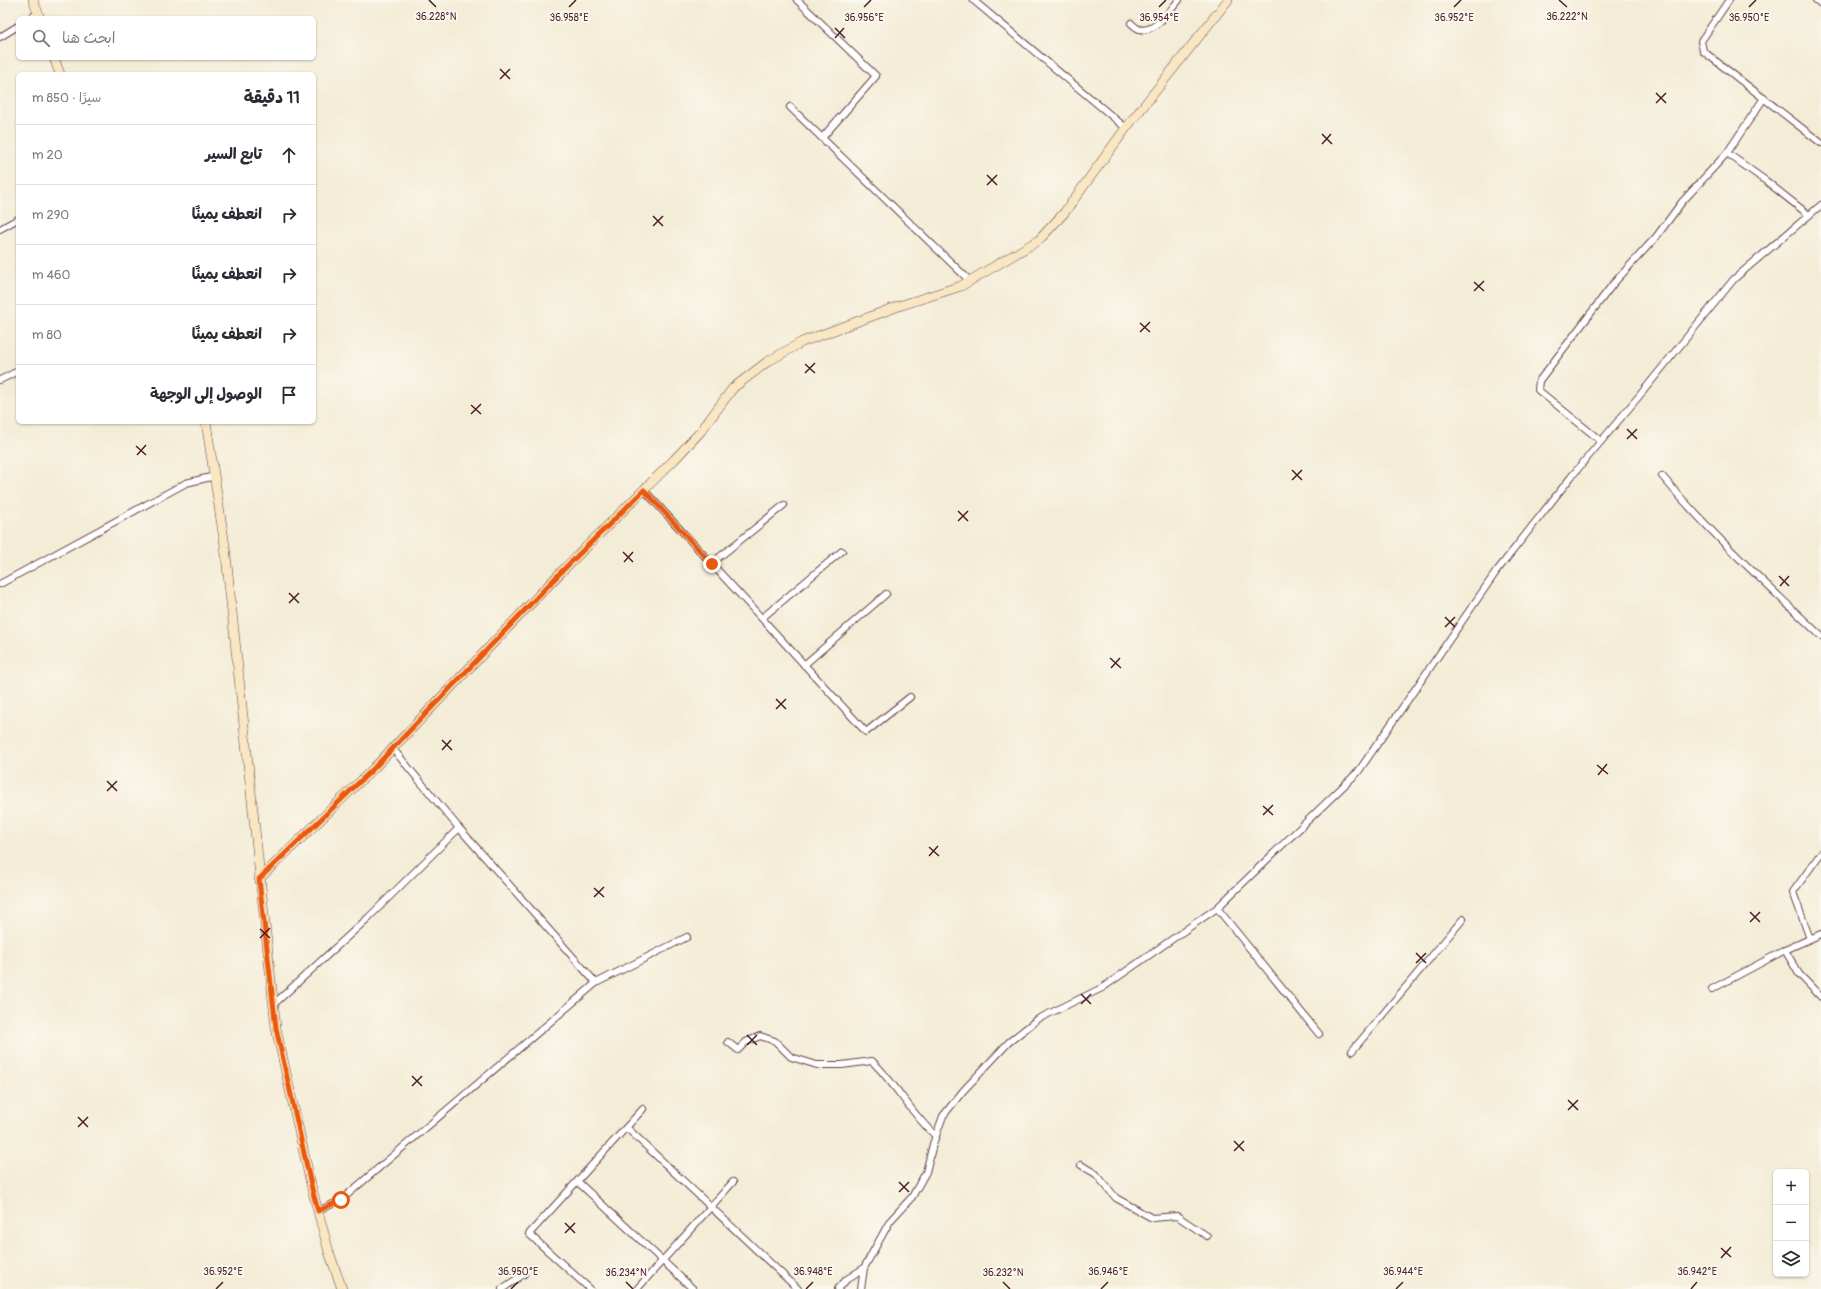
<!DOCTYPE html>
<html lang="ar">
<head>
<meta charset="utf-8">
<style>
  :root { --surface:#fff; --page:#f2f2f3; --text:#2b2b33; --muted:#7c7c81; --line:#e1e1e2 }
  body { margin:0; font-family:Pangolin,"Playpen Sans Arabic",sans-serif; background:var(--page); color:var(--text); direction:rtl }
  .controls { position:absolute; right:12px; bottom:12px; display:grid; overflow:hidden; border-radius:6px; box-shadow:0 1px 3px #0004 }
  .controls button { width:36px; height:36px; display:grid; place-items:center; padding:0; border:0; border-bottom:1px solid var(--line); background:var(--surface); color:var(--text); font:20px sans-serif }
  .stop { position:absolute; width:12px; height:12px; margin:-9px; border:3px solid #ea580c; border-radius:50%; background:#fff }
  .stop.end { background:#ea580c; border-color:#fff; box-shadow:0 1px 4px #0008 }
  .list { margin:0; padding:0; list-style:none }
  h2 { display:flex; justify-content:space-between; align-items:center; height:52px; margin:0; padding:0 16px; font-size:17px }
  h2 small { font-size:13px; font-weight:400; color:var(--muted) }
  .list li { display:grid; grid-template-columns:26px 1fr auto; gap:12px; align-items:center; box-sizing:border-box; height:60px; padding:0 16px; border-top:1px solid var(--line) }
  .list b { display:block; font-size:15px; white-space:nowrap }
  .list em { font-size:13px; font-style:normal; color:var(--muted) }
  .icon { flex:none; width:22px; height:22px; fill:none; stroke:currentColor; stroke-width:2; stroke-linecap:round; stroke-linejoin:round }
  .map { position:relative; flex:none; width:1821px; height:1289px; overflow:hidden; direction:ltr }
  .search { position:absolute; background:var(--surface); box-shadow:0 1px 3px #0004; left:16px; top:16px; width:300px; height:44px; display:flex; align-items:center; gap:10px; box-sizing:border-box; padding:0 14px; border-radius:6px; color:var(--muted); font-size:15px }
  .panel { position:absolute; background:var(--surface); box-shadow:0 1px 3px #0004; left:16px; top:72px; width:300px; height:352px; border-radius:6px; direction:rtl }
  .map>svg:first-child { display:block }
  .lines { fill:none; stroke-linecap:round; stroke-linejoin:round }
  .street-casing { stroke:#633e45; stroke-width:8 }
  .secondary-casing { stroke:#633e45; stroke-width:10 }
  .street { stroke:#fff; stroke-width:6 }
  .secondary { stroke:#f9e7c3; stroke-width:9 }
  .route { stroke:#ea580c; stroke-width:5 }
  .ticks { fill:none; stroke:#4a1f2b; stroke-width:1.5 }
  .ticks-label { font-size:10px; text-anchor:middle; fill:#4a1f2b; stroke:#fbf7ec; stroke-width:4; stroke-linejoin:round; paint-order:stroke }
</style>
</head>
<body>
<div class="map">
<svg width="1821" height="1289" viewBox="0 0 1821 1289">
  <rect width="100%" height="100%" fill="#fbf7ec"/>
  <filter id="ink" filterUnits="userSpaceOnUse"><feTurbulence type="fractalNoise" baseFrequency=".025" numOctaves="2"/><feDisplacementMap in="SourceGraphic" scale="8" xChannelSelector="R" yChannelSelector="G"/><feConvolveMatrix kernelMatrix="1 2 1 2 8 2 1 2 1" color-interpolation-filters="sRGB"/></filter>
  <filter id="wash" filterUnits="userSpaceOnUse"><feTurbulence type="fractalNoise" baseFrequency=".012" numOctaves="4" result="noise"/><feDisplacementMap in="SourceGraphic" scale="16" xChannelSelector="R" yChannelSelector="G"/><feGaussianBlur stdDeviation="0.9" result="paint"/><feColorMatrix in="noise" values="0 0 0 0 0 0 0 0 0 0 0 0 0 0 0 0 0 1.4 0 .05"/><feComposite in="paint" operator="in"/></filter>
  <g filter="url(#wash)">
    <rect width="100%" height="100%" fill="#f3ecd6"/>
  </g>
  <g filter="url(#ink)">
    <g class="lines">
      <defs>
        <g id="street">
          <path d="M 797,0 L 876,76 L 822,138"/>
          <path d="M 973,0 L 1126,128"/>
          <path d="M 1729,0 L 1701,41 L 1703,51 L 1821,143"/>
          <path d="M 1816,0 L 1821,4"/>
          <path d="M 31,18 L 38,13"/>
          <path d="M 1131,23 C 1133,25 1136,28 1139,29 C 1155,34 1170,10 1179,0"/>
          <path d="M 0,37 L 18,26"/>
          <path d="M 790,107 L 970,281"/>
          <path d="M 1727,153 L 1766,181 L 1809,215"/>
          <path d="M 0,229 L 18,219"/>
          <path d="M 0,380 L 18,371"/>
          <path d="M 1601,441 L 1543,394 L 1538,390 L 1539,381 L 1613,284 L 1656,237 L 1682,202 L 1727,153 L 1764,98"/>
          <path d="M 1662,476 C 1711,534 1766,584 1821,636"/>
          <path d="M 644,490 L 866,732 L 910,697"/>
          <path d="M 712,563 L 784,505"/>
          <path d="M 0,584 L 186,483 L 215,476"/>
          <path d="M 762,618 L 842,551"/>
          <path d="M 804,665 L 886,594"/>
          <path d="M 393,749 L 459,828 L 596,983"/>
          <path d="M 1810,939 L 1793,892 L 1821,853"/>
          <path d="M 1785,950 L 1799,974 L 1821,997"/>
          <path d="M 1712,989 L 1785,950 L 1821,934"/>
          <path d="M 274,1004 L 369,917 L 459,828"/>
          <path d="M 1319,1034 L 1217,908 L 1358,772 L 1496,572 L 1571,477 L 1640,395 L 1734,279 L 1821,205"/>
          <path d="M 728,1042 L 738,1050 L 746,1042 L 760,1036 L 775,1041 L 791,1057 L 817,1065 L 842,1065 L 872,1061 C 896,1084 911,1114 936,1136"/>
          <path d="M 1352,1051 L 1463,919"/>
          <path d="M 627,1128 L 798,1289"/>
          <path d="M 1081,1165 L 1096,1174 L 1116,1198 L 1152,1218 L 1177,1216 L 1207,1236"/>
          <path d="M 578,1182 L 693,1289"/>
          <path d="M 318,1211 L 341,1200 L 596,983 L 687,937"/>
          <path d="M 502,1289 L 524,1274"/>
          <path d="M 590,1289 L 529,1234 L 643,1109"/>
          <path d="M 637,1289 L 733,1182"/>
          <path d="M 838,1289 L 847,1279 L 864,1268 L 890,1221 L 912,1197 L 926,1172 L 933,1144 L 943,1116 L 963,1091 L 1009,1042 L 1038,1019 L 1102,988 L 1217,908"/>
          <path d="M 861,1289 L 864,1268"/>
        </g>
        <g id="secondary">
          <path d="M 33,0 L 40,18"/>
          <path d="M 54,58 L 60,74"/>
          <path d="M 206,422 L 225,546 L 276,1028 L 312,1189 L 329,1252 L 342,1289"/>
          <path d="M 259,879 L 374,768 L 562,571 L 674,460 L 701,431 L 733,388 L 767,362 L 802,342 L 899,306 L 961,286 L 1039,240 L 1064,213 L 1126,128 L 1228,0"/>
        </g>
      </defs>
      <!-- street casing -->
      <use href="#street" class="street-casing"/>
      <!-- secondary casing -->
      <use href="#secondary" class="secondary-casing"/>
      <!-- street -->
      <use href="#street" class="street"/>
      <!-- secondary -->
      <use href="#secondary" class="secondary"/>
    </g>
  </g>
  <g class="lines" filter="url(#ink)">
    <!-- route -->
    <path class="route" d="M 341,1200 L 318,1211 L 312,1189 L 276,1028 L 259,879 L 374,768 L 562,571 L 644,490 L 712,564"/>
  </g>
  <!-- ticks -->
  <path class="ticks" d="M 429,0 L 436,7M 1559,0 L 1567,7M 569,7 L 576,0M 864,7 L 871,0M 1159,7 L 1166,0M 1454,7 L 1461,0M 1749,7 L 1756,0M 835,28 L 845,38M 835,38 L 844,28M 500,69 L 510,79M 500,79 L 510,69M 1656,93 L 1666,103M 1656,103 L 1666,93M 1322,134 L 1332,144M 1322,144 L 1331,134M 987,175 L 997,185M 987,185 L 997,175M 653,216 L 663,226M 653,226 L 663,216M 1474,282 L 1484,291M 1474,291 L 1484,281M 1140,323 L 1150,332M 1140,332 L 1150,322M 805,364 L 815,373M 805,373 L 815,363M 471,405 L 481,414M 471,414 L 481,404M 1627,429 L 1637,439M 1627,439 L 1637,429M 136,446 L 146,455M 137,455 L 146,445M 1292,470 L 1302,480M 1292,480 L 1302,470M 958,511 L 968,521M 958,521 L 968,511M 623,552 L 633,562M 624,562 L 633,552M 1779,576 L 1789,586M 1780,586 L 1789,576M 289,593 L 299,603M 289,603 L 299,593M 1445,617 L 1455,627M 1445,627 L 1455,617M 1110,658 L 1121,668M 1111,668 L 1120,658M 776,699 L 786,709M 776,709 L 786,699M 442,740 L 452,750M 442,750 L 451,740M 1597,765 L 1608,774M 1598,775 L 1607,764M 107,781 L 117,791M 107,791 L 117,781M 1263,806 L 1273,815M 1263,815 L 1273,805M 929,847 L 939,856M 929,856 L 938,846M 594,888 L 604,897M 594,897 L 604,887M 1750,912 L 1760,922M 1750,922 L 1760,912M 260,929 L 270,938M 260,938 L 270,928M 1416,953 L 1426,963M 1416,963 L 1426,953M 1081,994 L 1091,1004M 1081,1004 L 1091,994M 747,1035 L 757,1045M 747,1045 L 757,1035M 412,1076 L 422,1086M 412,1086 L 422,1076M 1568,1100 L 1578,1110M 1568,1110 L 1578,1100M 78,1117 L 88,1127M 78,1127 L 88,1117M 1234,1141 L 1244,1151M 1234,1151 L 1244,1141M 899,1182 L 909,1192M 899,1192 L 909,1182M 565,1223 L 575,1233M 565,1233 L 575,1223M 1721,1248 L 1731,1257M 1721,1258 L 1731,1247M 626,1282 L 633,1289M 1003,1282 L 1010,1289M 216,1289 L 223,1282M 511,1289 L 518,1282M 806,1289 L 813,1282M 1101,1289 L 1108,1282M 1396,1289 L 1403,1282M 1691,1289 L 1697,1282"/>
  <g class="ticks-label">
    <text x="436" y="20">36.228°N</text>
    <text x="1567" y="20">36.222°N</text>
    <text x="1749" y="21">36.950°E</text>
    <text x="569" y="21">36.958°E</text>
    <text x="864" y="21">36.956°E</text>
    <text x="1159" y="21">36.954°E</text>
    <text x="1454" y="21">36.952°E</text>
    <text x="223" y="1275">36.952°E</text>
    <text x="518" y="1275">36.950°E</text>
    <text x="813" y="1275">36.948°E</text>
    <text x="1108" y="1275">36.946°E</text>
    <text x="1403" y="1275">36.944°E</text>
    <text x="1697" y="1275">36.942°E</text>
    <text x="626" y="1276">36.234°N</text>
    <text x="1003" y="1276">36.232°N</text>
  </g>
</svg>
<div class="controls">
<button>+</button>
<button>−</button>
<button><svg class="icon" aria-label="layers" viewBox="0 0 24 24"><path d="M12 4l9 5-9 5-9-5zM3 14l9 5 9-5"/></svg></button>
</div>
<div class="stop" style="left:341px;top:1200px"></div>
<div class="stop end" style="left:712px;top:564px"></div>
<div class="search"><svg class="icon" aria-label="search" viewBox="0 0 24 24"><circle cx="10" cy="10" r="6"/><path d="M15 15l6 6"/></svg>ابحث هنا</div>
<section class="panel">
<h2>11 دقيقة<small>سيرًا · 850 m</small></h2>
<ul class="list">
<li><svg class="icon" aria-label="ahead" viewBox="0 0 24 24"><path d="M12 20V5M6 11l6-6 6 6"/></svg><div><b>تابع السير</b></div><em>20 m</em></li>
<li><svg class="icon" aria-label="right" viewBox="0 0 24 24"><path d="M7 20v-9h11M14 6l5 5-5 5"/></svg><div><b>انعطف يمينًا</b></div><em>290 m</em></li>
<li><svg class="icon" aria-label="right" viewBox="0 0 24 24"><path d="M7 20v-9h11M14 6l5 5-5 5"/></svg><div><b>انعطف يمينًا</b></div><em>460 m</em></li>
<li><svg class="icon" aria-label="right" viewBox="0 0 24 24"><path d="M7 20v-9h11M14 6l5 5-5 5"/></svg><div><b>انعطف يمينًا</b></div><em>80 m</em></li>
<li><svg class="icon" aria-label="arrive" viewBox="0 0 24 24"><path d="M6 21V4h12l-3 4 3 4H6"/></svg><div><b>الوصول إلى الوجهة</b></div></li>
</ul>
</section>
</div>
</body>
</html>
